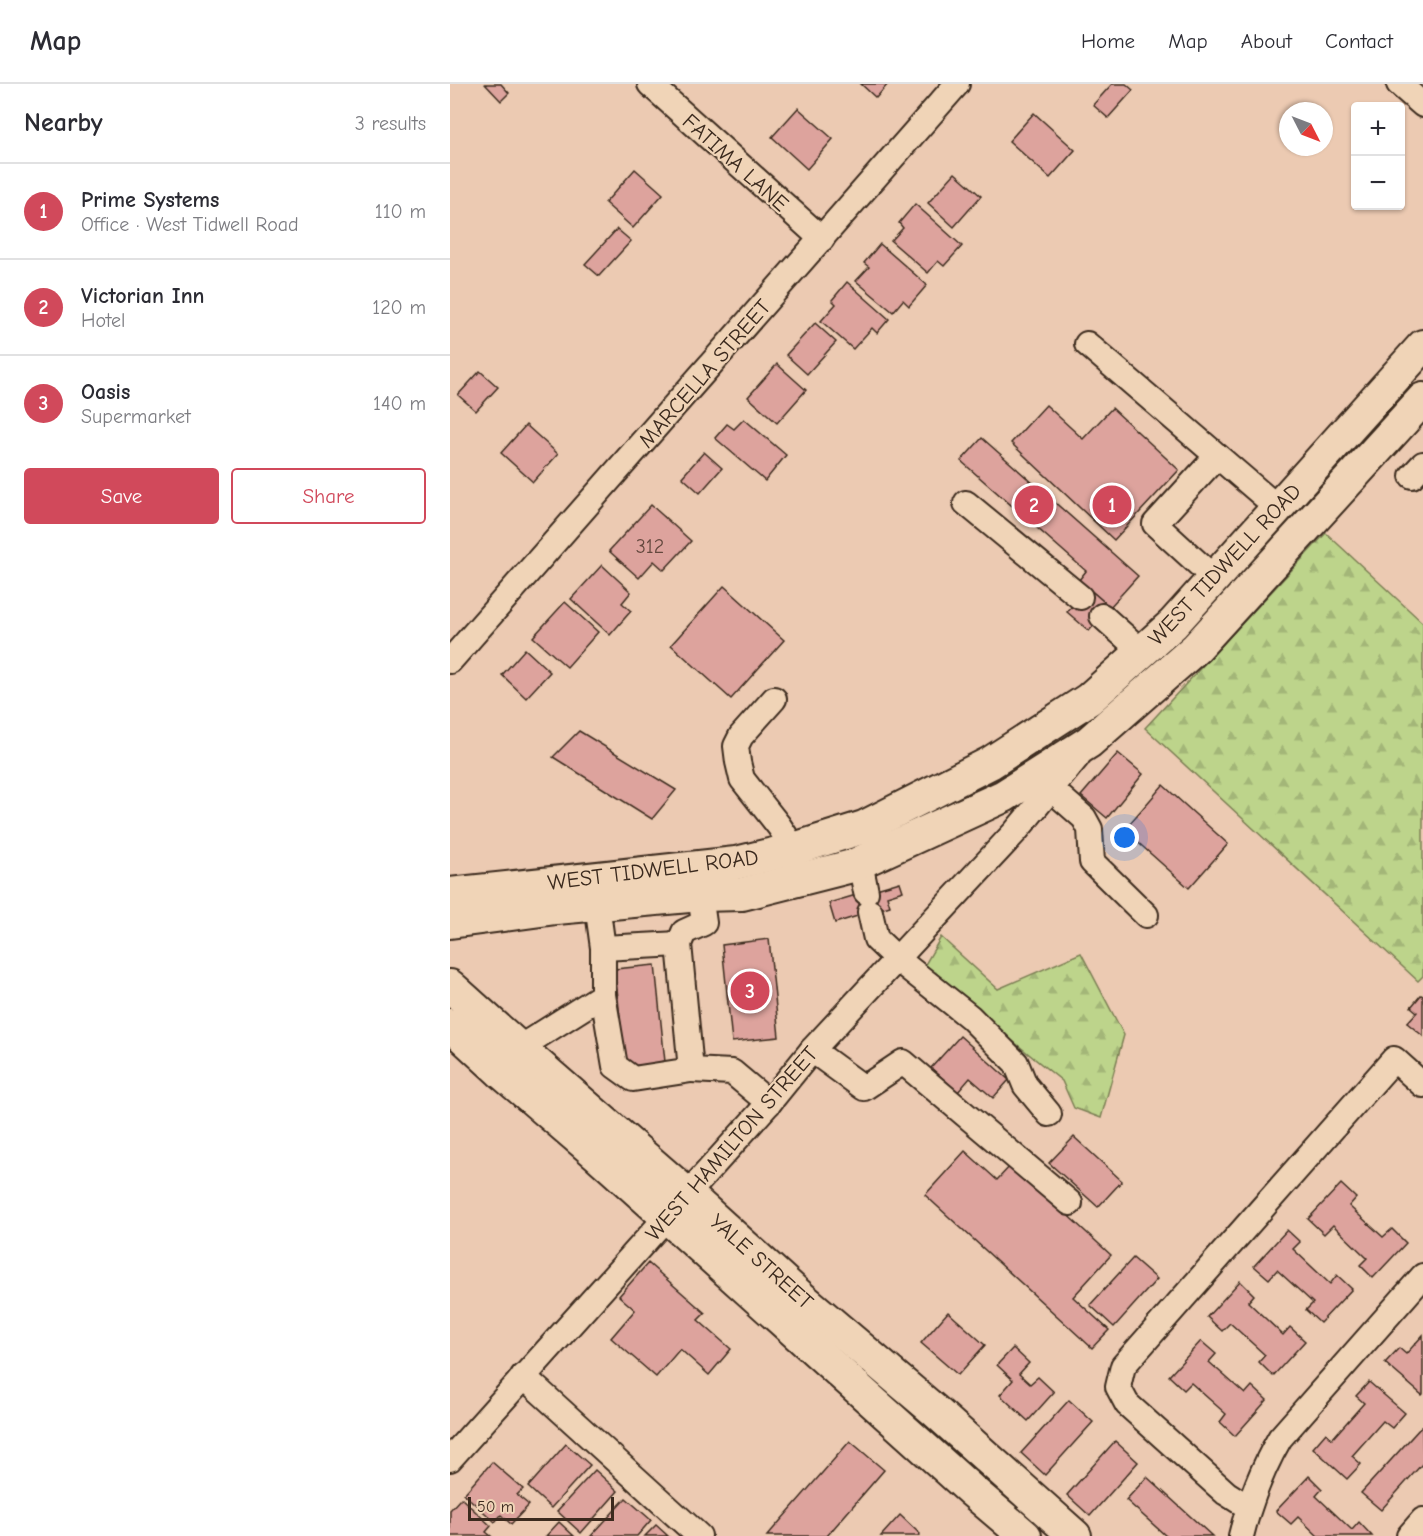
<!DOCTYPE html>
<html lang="en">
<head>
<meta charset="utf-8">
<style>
  :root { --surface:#fff; --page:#f2f2f3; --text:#2b2b33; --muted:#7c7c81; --line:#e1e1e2; --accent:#d1495b }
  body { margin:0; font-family:"Comic Neue",sans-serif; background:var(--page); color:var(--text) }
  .controls { position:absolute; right:18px; top:18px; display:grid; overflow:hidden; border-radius:6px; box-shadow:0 2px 4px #0004 }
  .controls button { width:54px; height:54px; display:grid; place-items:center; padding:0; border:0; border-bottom:2px solid var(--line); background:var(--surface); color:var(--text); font:30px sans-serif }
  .compass { position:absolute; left:829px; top:18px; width:54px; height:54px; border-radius:50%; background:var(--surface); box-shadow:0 2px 4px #0004; rotate:132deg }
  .scale { position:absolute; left:18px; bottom:15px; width:146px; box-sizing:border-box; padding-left:6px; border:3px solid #3b2a1e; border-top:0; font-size:16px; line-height:21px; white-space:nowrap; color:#3b2a1e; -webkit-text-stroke:4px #f0d4b7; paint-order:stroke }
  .you { position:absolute; left:675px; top:754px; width:21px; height:21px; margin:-15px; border:4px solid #fff; border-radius:50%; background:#1a73e8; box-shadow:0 0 0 9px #1a73e833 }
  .badge { display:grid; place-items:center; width:39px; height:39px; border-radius:50%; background:var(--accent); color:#fff; font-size:20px; font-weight:700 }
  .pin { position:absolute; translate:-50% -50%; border:3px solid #fff; box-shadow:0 2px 6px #0006 }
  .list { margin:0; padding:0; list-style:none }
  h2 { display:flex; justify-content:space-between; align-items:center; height:78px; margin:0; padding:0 24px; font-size:26px }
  h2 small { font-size:20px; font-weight:400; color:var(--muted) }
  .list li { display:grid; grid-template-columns:39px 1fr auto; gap:18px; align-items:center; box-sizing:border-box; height:96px; padding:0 24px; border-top:2px solid var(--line) }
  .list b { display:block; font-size:22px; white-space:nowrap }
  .list p { margin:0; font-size:20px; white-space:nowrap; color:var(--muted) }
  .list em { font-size:20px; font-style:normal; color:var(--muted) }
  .actions { display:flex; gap:12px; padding:18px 24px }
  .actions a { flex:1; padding:14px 0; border:2px solid var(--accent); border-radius:6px; text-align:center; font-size:21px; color:var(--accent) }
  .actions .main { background:var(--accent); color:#fff }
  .map { position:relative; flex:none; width:973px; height:1452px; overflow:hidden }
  header { display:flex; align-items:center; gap:36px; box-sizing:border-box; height:84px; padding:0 30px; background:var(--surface); border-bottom:2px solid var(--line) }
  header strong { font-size:28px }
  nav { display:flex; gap:33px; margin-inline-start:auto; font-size:21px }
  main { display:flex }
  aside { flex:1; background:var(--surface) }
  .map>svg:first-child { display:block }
  .forest { fill:url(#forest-firs); stroke:#7c7f54; stroke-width:1.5 }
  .building { fill:#dda39d; stroke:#3b2a1e; stroke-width:1.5 }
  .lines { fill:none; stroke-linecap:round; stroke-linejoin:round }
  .minor-casing { stroke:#3b2a1e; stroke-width:28 }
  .major-casing { stroke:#3b2a1e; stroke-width:36 }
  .minor { stroke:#f0d4b7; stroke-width:24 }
  .major { stroke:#f0d4b7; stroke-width:32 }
  .labels { text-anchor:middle; stroke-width:4.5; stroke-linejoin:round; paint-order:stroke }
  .number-label { font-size:20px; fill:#64483e }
  .street-label { font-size:22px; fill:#3b2a1e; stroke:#f0d4b7 }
</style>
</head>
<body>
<header>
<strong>Map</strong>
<nav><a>Home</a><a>Map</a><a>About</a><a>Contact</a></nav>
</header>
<main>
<aside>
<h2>Nearby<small>3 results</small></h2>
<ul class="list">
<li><span class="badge">1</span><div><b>Prime Systems</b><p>Office · West Tidwell Road</p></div><em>110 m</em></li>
<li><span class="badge">2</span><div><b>Victorian Inn</b><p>Hotel</p></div><em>120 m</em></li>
<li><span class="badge">3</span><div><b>Oasis</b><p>Supermarket</p></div><em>140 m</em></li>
</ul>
<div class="actions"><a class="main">Save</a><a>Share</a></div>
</aside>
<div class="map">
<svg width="973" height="1452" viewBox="0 0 973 1452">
  <defs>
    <pattern id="forest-firs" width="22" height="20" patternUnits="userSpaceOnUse" patternTransform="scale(1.5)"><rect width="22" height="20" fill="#bdd48b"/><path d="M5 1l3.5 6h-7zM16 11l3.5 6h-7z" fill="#a3b678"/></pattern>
  </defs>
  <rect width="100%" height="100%" fill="#eccab2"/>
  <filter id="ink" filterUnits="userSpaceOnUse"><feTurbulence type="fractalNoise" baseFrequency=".0167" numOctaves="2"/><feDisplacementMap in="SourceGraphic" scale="12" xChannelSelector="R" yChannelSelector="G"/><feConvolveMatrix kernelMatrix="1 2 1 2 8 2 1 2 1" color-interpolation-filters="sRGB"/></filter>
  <g filter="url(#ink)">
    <!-- forest -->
    <g class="forest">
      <path d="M 876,449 L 973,539 L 973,892 L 968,897 L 695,644 Z"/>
      <path d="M 491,853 L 548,905 L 631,869 L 674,951 L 651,1034 L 624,1024 L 612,997 L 473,884 Z"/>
    </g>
    <!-- building -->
    <g class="building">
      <path d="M 35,0 L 51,0 L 59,9 L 51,17 Z"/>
      <path d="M 411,0 L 438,0 L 426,14 Z"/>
      <path d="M 662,0 L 676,0 L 683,6 L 658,34 L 643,21 Z"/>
      <path d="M 348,24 L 383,55 L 357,85 L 322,53 Z"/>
      <path d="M 584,29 L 625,66 L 600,94 L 559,57 Z"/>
      <path d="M 185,85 L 213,110 L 183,144 L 155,119 Z"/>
      <path d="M 505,89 L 531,112 L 504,143 L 478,119 Z"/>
      <path d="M 465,120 L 512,162 L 494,182 L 488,177 L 478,189 L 441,157 L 453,144 L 449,139 Z"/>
      <path d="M 167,145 L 181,157 L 149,192 L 135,180 Z"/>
      <path d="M 430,160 L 477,201 L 459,222 L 453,216 L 443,228 L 406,197 L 419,183 L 414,179 Z"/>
      <path d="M 397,198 L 439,235 L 427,249 L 422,244 L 403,265 L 371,237 L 386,220 L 382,216 Z"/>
      <path d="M 365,239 L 386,258 L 357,290 L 336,271 Z"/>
      <path d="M 327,280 L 356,306 L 327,339 L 298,313 Z"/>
      <path d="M 30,287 L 48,303 L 26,327 L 8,311 Z"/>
      <path d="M 596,321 L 633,355 L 662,324 L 729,386 L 664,456 L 561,359 Z"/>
      <path d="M 294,335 L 336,371 L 315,397 L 265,354 L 277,340 L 284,345 Z"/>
      <path d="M 76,341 L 108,370 L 83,398 L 51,369 Z"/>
      <path d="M 532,354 L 688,492 L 660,523 L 629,496 L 636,487 L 511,377 Z"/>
      <path d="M 254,368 L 272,384 L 250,409 L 232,393 Z"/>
      <path d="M 201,421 L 241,457 L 214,486 L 204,477 L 189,494 L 159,467 Z"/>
      <path d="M 152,481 L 181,508 L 172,519 L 181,527 L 160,551 L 121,515 Z"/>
      <path d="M 274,502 L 334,556 L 281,615 L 221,561 Z"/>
      <path d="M 638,504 L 660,523 L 639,547 L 617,528 Z"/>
      <path d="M 115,518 L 148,548 L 117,583 L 83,553 Z"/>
      <path d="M 75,565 L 100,588 L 76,614 L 52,591 Z"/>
      <path d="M 129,647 L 226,706 L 202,735 L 103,673 Z"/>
      <path d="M 668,669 L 693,690 L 657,734 L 631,712 Z"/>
      <path d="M 713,701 L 778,760 L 739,804 L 674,746 Z"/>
      <path d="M 450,798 L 453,807 L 437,812 L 440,822 L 385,839 L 379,819 Z"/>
      <path d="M 319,855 L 329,953 L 282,958 L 272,861 Z"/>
      <path d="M 205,881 L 215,978 L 175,983 L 165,885 Z"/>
      <path d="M 971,911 L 973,912 L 973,952 L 957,939 L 967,928 L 961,923 Z"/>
      <path d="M 510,952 L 559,996 L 543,1014 L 520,994 L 508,1008 L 481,984 Z"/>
      <path d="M 624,1053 L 672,1097 L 648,1123 L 599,1079 Z"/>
      <path d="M 515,1067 L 547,1096 L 562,1080 L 661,1171 L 623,1213 L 659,1246 L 642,1264 L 475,1111 Z"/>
      <path d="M 891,1100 L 906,1114 L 899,1122 L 933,1153 L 942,1145 L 956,1159 L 923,1194 L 910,1181 L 917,1174 L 883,1141 L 874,1150 L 858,1135 Z"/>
      <path d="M 837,1146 L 850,1158 L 843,1165 L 880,1200 L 887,1191 L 902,1205 L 870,1239 L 856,1226 L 863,1219 L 827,1186 L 819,1195 L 804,1182 Z"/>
      <path d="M 683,1174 L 707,1195 L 664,1243 L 640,1221 Z"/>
      <path d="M 198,1179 L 255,1229 L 248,1236 L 281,1265 L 259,1291 L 230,1265 L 206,1293 L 161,1254 L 185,1226 L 169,1212 Z"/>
      <path d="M 790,1197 L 804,1211 L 798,1218 L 833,1251 L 840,1243 L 855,1257 L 823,1292 L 809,1278 L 815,1271 L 780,1239 L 772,1247 L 757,1233 Z"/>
      <path d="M 498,1228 L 535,1261 L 508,1291 L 471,1259 Z"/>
      <path d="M 973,1251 L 973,1310 L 972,1311 L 935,1279 L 949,1264 L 956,1270 Z"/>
      <path d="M 751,1257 L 766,1270 L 759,1278 L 795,1310 L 802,1302 L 817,1316 L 785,1352 L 770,1338 L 776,1330 L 741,1299 L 734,1306 L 719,1292 Z"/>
      <path d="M 563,1264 L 579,1279 L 569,1290 L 580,1300 L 588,1293 L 604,1308 L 578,1337 L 550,1311 L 563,1296 L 547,1281 Z"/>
      <path d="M 919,1298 L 955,1329 L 942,1344 L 933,1337 L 902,1372 L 911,1380 L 897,1395 L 863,1364 L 876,1349 L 882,1355 L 914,1319 L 906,1312 Z"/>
      <path d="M 619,1316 L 643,1338 L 595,1391 L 571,1369 Z"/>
      <path d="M 972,1342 L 973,1379 L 931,1426 L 911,1409 Z"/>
      <path d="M 400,1357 L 434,1386 L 377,1452 L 317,1452 Z"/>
      <path d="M 665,1357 L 688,1378 L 640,1432 L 617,1411 Z"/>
      <path d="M 116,1360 L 140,1381 L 101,1424 L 78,1403 Z"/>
      <path d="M 42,1378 L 73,1405 L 67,1411 L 79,1421 L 61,1440 L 51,1431 L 45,1438 L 14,1410 Z"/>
      <path d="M 145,1386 L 168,1407 L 131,1449 L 107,1427 Z"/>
      <path d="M 859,1392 L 872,1405 L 866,1412 L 902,1446 L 909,1438 L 922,1452 L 868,1452 L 848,1433 L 841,1440 L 826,1427 Z"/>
      <path d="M 697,1393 L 762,1452 L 716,1452 L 676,1416 Z"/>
      <path d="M 11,1414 L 41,1442 L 36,1448 L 41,1452 L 0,1452 L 0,1426 Z"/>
      <path d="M 176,1414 L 201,1436 L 187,1452 L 141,1452 Z"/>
      <path d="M 450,1431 L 470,1450 L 468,1452 L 431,1452 Z"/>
      <path d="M 109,1438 L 124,1452 L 96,1452 Z"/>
      <path d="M 206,1441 L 218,1452 L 195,1452 Z"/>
    </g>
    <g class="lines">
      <defs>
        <g id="minor">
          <path d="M 200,0 L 372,155"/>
          <path d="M 949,0 L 973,21"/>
          <path d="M 637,260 L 828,424"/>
          <path d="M 962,392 L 973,380"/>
          <path d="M 516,419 L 630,513"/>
          <path d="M 764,494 L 705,440 L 767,372"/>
          <path d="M 652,532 L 691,567"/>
          <path d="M 0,577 L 507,0"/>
          <path d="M 324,615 L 291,652 L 286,662 L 288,678 L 292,695 L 329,742 L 344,765"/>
          <path d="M 601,705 L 634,734 L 640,745 L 642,778 L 696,831"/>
          <path d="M 410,778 L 416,808"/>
          <path d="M 147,820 L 153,864 L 153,911 L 165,982 L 183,995 L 241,986 L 229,860 L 234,848 L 254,839 L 250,811"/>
          <path d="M 420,828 L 426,855 L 447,875 L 520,933 L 566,979 L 575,1001 L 599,1030"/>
          <path d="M 153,864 L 229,860"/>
          <path d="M 69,964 L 153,911"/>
          <path d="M 362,966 L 414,1004 L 453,978 L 620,1119"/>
          <path d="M 241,986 L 282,988 L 319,1019"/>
          <path d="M 73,1292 L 249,1452"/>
          <path d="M 0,1375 L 319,1019 L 362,966 L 566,747 L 628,672"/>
          <path d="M 798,1423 L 776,1409 L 677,1320 L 668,1303 L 673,1282 L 944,975 L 973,1001"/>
          <path d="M 791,1452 C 800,1416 812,1385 830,1354 L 973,1192"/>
          <path d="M 959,1452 L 973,1436"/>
        </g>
        <g id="major">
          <path d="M 0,810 L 286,779 L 344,765 L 414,743 L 540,679 L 639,615 L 723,540 L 973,262"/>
          <path d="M 0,838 L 106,824 L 250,811 L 292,810 L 402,782 L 554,712 L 639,658 L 746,564 L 973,315"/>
          <path d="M 0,902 L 69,964 L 237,1110 L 353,1215 L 485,1327 L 625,1452"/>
          <path d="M 0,941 L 50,987 L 148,1071 L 521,1406 L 575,1452"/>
        </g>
      </defs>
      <!-- minor casing -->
      <use href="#minor" class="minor-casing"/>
      <!-- major casing -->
      <use href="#major" class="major-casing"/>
      <!-- minor -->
      <use href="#minor" class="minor"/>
      <!-- major -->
      <use href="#major" class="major"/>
    </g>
  </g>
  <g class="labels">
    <!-- number labels -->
    <g class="number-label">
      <text x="200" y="469">312</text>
    </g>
    <!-- street labels -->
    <g class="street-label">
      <text transform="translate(286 78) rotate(42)" y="8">FATIMA LANE</text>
      <text transform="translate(254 289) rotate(-49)" y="8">MARCELLA STREET</text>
      <text transform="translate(774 480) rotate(-47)" y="8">WEST TIDWELL ROAD</text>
      <text transform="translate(203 785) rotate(-7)" y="8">WEST TIDWELL ROAD</text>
      <text transform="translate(281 1059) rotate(-49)" y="8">WEST HAMILTON STREET</text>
      <text transform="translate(312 1177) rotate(42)" y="8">YALE STREET</text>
    </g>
  </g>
</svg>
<div class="controls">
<button>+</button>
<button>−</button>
</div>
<svg class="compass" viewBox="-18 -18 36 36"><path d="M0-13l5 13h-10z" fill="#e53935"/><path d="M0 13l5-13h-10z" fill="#7c7c81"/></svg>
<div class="scale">50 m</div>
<div class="you"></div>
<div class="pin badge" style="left:662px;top:421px">1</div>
<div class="pin badge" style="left:584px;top:421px">2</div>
<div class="pin badge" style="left:300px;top:907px">3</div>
</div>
</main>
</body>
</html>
